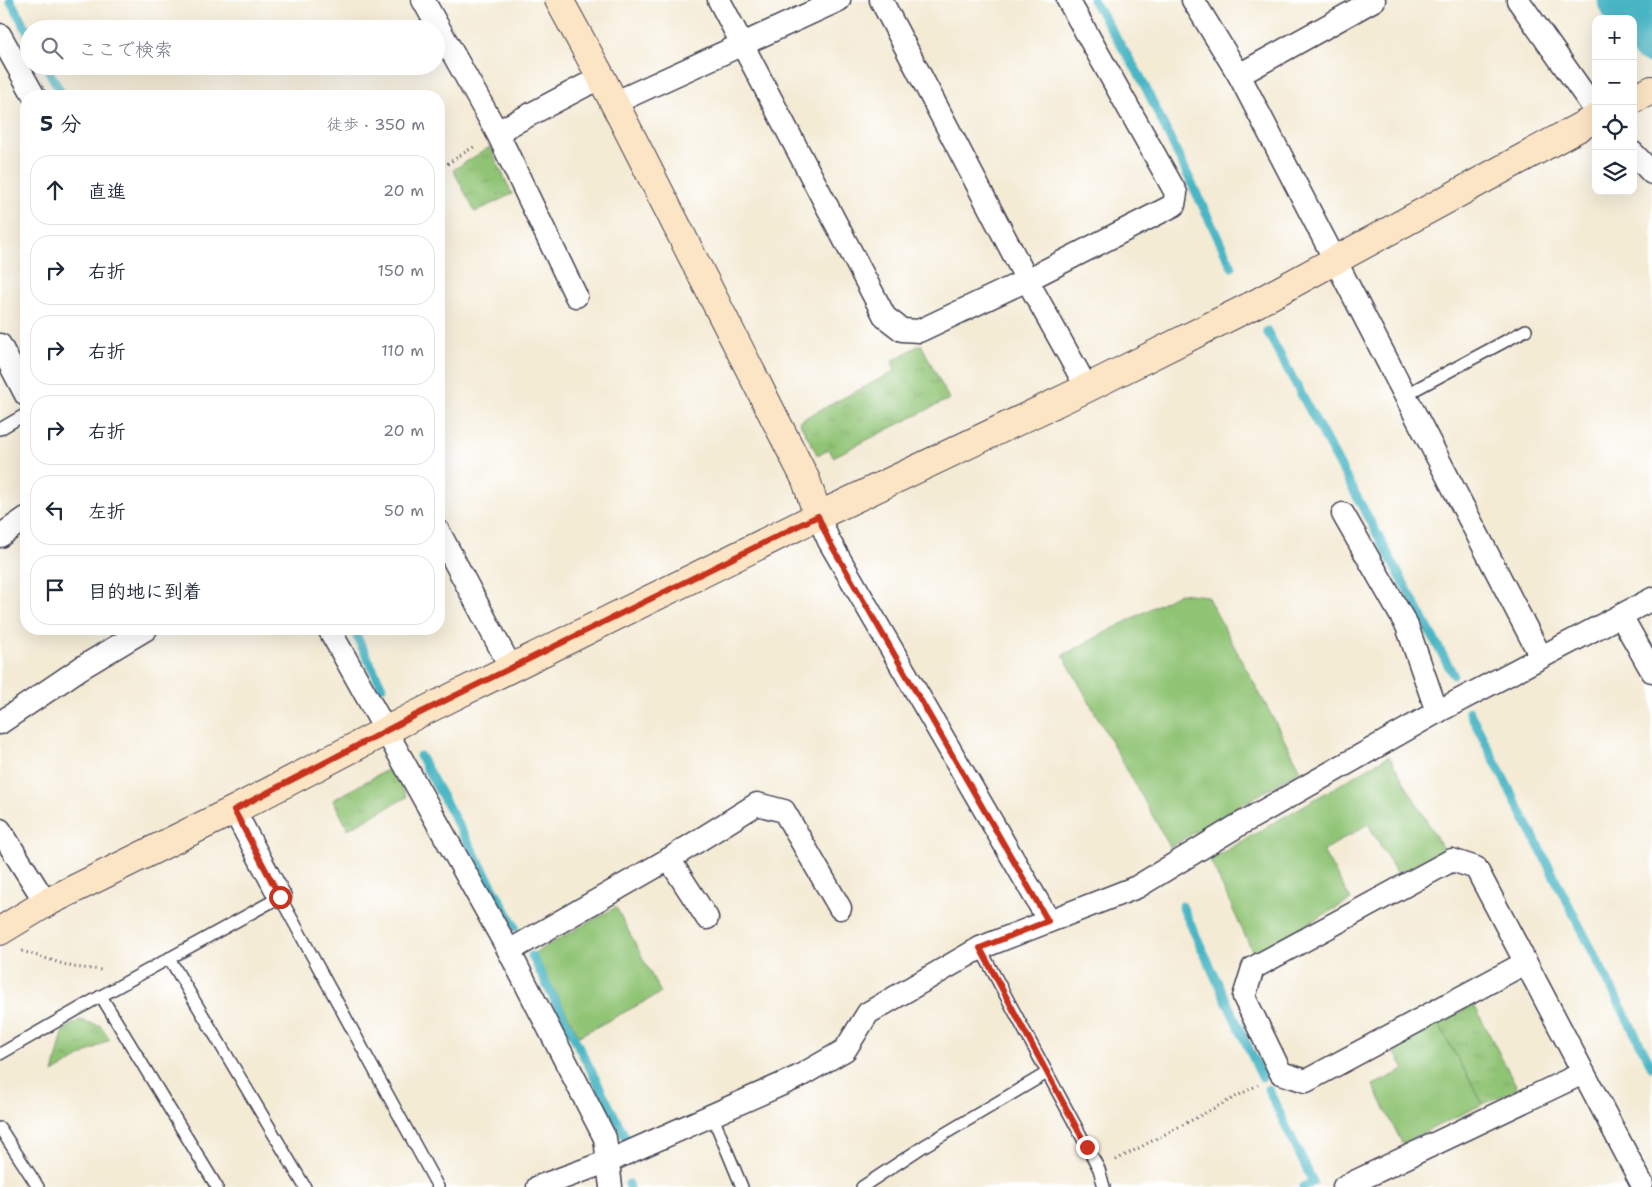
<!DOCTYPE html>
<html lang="ja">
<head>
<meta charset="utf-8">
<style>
  :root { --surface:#fff; --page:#f6f6f7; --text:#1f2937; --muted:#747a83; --line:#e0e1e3 }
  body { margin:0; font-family:"Shantell Sans","Klee One",sans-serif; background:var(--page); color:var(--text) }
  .controls { position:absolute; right:15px; top:15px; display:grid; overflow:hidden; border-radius:10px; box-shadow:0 5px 20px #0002 }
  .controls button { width:45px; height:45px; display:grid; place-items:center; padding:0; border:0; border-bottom:1px solid var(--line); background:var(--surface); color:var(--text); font:25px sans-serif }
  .stop { position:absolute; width:15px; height:15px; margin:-11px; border:4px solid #c8321e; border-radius:50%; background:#fff }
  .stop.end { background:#c8321e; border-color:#fff; box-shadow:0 1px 5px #0008 }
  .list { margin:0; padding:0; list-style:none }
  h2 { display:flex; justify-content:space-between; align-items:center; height:65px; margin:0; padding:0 20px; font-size:21px }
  h2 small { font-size:16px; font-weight:400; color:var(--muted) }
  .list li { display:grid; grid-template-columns:32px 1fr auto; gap:15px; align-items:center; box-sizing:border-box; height:70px; margin:0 10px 10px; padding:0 10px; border:1px solid var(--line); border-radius:20px }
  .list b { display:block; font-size:19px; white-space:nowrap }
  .list em { font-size:16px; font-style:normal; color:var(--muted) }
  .icon { flex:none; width:28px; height:28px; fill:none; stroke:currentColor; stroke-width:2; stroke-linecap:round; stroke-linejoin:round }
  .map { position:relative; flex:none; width:1652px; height:1187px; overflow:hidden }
  .search { position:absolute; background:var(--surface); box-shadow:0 5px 20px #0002; left:20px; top:20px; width:425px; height:55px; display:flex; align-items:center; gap:12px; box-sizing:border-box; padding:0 18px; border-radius:28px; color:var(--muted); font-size:19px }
  .panel { position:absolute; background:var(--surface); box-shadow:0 5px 20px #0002; left:20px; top:90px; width:425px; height:545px; border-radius:20px }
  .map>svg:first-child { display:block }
  .grass { fill:#90c475; stroke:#597358 }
  .park { fill:url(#park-tufts); stroke:#597358 }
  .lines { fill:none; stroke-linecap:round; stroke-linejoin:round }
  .stream { stroke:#49b6c5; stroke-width:9 }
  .river { stroke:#49b6c5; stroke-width:51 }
  .lane-casing { stroke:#424052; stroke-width:14 }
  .street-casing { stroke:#424052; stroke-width:25 }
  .secondary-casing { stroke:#424052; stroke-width:30 }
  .path { stroke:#424052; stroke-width:3; stroke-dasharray:1 4; stroke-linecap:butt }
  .lane { stroke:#fff; stroke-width:11 }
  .street { stroke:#fff; stroke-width:22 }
  .secondary { stroke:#fce5c4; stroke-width:28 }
  .route { stroke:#c8321e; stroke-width:6 }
</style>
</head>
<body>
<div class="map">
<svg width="1652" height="1187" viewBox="0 0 1652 1187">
  <defs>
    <pattern id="park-tufts" width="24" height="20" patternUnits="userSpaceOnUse" patternTransform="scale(1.25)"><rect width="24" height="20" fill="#90c475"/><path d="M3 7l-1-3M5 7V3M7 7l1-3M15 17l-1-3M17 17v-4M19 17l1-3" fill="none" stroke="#7ca866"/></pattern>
  </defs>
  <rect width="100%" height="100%" fill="#fff"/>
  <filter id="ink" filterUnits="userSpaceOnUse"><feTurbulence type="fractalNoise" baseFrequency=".02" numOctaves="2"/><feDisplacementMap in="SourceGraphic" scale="10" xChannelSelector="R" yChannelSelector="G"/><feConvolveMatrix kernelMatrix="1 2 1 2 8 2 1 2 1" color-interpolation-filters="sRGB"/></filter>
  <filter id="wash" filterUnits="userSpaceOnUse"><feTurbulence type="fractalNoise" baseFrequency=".0096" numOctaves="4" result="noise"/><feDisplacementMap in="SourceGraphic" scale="20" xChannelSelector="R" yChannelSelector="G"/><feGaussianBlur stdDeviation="1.12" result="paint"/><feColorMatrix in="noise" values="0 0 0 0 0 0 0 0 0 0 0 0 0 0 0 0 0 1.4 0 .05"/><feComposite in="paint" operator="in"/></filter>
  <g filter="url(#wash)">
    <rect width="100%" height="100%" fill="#f4ebd5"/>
    <!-- grass -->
    <g class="grass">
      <path d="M 1180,593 L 1207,596 L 1301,770 L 1170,847 L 1063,655 Z"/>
      <path d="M 1389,756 L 1443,849 L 1397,874 L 1368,824 L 1323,851 L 1351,900 L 1253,953 L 1210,860 Z"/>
      <path d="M 616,907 L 661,993 L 579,1036 L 534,953 Z"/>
      <path d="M 1438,1023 L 1483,1104 L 1402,1143 L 1373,1085 L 1404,1070 L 1393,1049 Z"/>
    </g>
    <!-- park -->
    <g class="park">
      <path d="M 490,147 L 512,194 L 475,212 L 453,170 Z"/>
      <path d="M 921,344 L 949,399 L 833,457 L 829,449 L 818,456 L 799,421 L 895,371 L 892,361 Z"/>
      <path d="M 392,767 L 407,797 L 348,829 L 333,800 Z"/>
      <path d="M 1474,1005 L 1518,1089 L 1483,1104 L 1438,1023 Z"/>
      <path d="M 80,1020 L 101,1026 L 110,1039 L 53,1073 L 64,1029 Z"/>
    </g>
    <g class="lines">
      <!-- stream -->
      <g class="stream">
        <path d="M 10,0 L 29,34"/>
        <path d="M 1093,0 L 1140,76 L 1232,267"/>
        <path d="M 46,66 L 63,96"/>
        <path d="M 1267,331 L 1453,674"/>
        <path d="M 353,629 L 382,687"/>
        <path d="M 1469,711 L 1652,1067"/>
        <path d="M 420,756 L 515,927"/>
        <path d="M 1182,906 L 1262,1077"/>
        <path d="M 532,956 L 631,1148"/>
        <path d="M 1268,1089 L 1313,1182 L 1303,1187"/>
        <path d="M 629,1184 L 629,1187"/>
      </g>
      <!-- river -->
      <path class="river" d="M 1623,0 L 1652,38"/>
    </g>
  </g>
  <g filter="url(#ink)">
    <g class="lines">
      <defs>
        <g id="lane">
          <path d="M 1405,395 L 1526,330"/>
          <path d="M 0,429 L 26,414"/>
          <path d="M 980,948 L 1099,1169 L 1104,1187"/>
          <path d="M 169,958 L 305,1187"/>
          <path d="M 101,996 L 217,1187"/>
          <path d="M 0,1054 L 101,996 L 280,897 L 438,1187"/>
          <path d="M 712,1115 L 742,1187"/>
          <path d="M 0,1128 L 38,1187"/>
          <path d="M 862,1187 L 924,1146 L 1047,1073"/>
        </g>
        <g id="street">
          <path d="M 423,0 L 497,132 L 576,296"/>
          <path d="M 719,0 L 885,317 L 902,330 L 919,331 L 1027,280 L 1174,205 L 1176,193 L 1068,0"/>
          <path d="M 881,0 L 1027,280 L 1087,388"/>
          <path d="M 1193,0 L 1239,75 L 1541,657"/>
          <path d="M 1518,0 L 1596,111"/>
          <path d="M 0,35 L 34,96"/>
          <path d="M 1239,75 L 1374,0"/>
          <path d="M 614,103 L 839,0"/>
          <path d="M 497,132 L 601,77"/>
          <path d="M 1633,153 L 1652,173"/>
          <path d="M 0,345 L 26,395"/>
          <path d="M 1343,514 L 1407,626 L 1437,712"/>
          <path d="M 818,516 L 829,541 L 1049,921"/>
          <path d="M 439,532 L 511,668"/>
          <path d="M 0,536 L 26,518"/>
          <path d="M 1621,616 L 1652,671"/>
          <path d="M 329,629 L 509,951 L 605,1138 L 611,1187"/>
          <path d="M 0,723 L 81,668 L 146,629"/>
          <path d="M 234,810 L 280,897"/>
          <path d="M 0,830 L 46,903"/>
          <path d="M 669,859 L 707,918"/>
          <path d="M 509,951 L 669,859 L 757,804 L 784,811 L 840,908"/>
          <path d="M 1525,963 L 1306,1081 L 1281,1073 L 1244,997 L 1253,968 L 1452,860 L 1476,868 L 1642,1184"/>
          <path d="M 538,1187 L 609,1161 L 798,1077 L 845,1050 L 868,1013 L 980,948 L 1137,887 L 1237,826 L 1437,712 L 1652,599"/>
          <path d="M 1344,1187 L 1583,1073"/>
        </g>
        <g id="secondary">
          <path d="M 559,0 L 601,77 L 806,480 L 818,516"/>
          <path d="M 1633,99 L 1652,90"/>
          <path d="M 0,931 L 46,903 L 234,810 L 416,715 L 818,516 L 1087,388 L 1255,304 L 1596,118"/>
        </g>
      </defs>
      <!-- lane casing -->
      <use href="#lane" class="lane-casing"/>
      <!-- street casing -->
      <use href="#street" class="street-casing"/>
      <!-- secondary casing -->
      <use href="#secondary" class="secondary-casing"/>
      <!-- path -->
      <g class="path">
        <path d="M 439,169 L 475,146"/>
        <path d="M 22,951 L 73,967 L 103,970"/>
        <path d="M 1116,1160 L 1258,1085"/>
      </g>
      <!-- lane -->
      <use href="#lane" class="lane"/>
      <!-- street -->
      <use href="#street" class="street"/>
      <!-- secondary -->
      <use href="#secondary" class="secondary"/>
    </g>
  </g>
  <g class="lines" filter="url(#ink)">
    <!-- route -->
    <path class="route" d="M 280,897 L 234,810 L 416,715 L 818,516 L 829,541 L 1048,921 L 980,948 L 1087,1147"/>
  </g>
</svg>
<div class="controls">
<button>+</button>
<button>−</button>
<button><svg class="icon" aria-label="locate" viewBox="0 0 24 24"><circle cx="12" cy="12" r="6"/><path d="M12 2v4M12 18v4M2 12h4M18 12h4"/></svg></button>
<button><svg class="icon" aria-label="layers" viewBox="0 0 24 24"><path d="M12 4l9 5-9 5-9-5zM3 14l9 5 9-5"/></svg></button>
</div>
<div class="stop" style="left:280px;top:897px"></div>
<div class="stop end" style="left:1087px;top:1147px"></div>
<div class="search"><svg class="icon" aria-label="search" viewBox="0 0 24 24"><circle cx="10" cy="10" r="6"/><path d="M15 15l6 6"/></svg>ここで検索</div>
<section class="panel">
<h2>5 分<small>徒歩 · 350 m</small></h2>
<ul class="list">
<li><svg class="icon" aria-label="ahead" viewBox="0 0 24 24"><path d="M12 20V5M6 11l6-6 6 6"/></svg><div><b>直進</b></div><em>20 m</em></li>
<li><svg class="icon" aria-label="right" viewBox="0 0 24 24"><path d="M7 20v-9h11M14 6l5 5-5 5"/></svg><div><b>右折</b></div><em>150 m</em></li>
<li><svg class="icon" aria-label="right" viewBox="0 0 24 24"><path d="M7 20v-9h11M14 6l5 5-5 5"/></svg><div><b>右折</b></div><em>110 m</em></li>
<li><svg class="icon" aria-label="right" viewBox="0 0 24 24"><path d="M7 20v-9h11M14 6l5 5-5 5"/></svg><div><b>右折</b></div><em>20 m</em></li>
<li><svg class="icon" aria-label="left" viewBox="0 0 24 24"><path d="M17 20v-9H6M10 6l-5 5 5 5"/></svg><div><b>左折</b></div><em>50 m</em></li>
<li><svg class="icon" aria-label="arrive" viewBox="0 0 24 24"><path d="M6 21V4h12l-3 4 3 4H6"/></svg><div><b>目的地に到着</b></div></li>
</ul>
</section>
</div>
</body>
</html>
